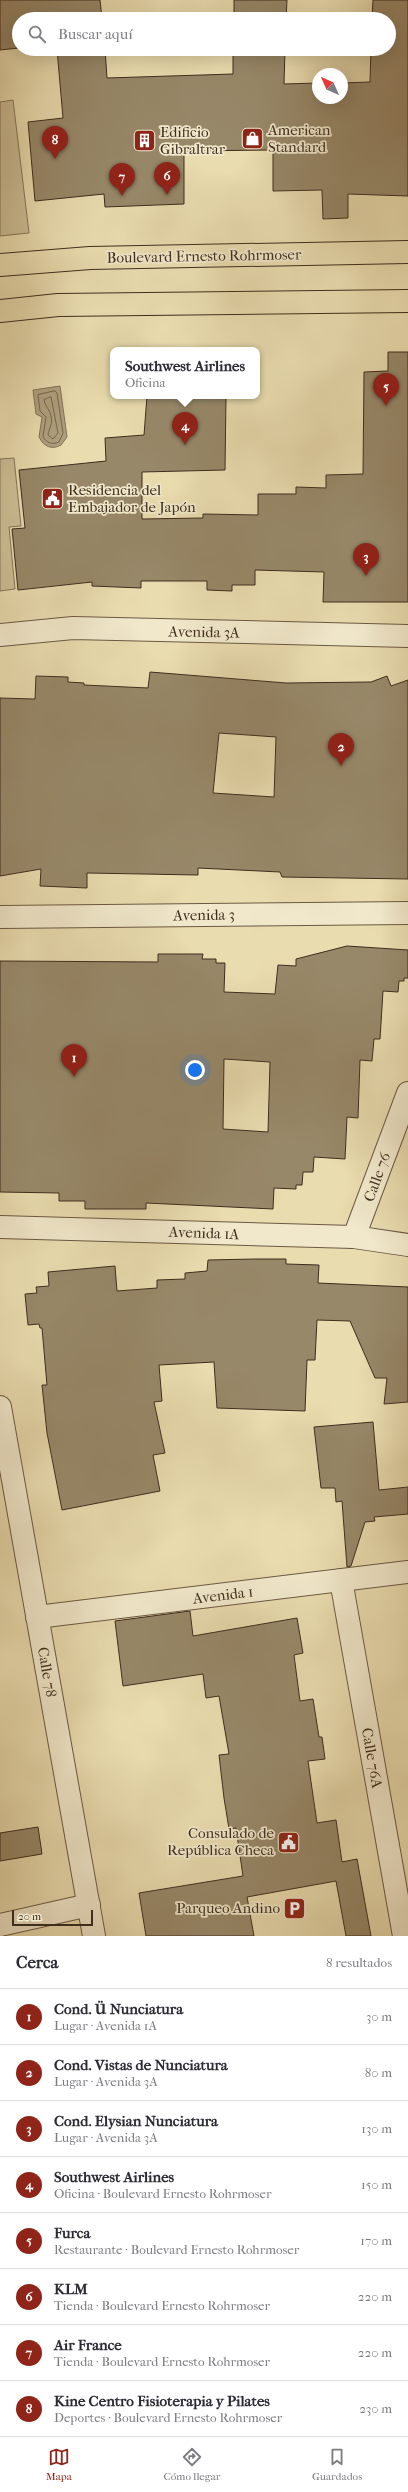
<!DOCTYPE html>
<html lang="es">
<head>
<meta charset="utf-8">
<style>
  :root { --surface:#fff; --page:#f7f7f7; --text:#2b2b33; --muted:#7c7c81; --line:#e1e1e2; --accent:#8f2418 }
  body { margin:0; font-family:"IM FELL French Canon",serif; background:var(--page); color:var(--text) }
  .compass { position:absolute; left:312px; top:68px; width:36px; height:36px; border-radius:50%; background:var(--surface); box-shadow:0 4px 16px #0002; rotate:315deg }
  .scale { position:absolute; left:12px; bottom:10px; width:81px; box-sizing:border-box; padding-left:4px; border:2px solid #3f2d1e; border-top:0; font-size:11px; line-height:14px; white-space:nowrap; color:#3f2d1e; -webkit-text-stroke:3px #f1e8cb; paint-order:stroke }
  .you { position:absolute; left:195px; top:1070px; width:14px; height:14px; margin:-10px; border:3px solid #fff; border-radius:50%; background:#1a73e8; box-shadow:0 0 0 6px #1a73e833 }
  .badge { display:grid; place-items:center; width:26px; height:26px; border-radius:50%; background:var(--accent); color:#fff; font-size:13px; font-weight:700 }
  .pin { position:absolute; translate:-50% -33px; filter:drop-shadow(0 1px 2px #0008) }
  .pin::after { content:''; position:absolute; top:21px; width:14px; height:12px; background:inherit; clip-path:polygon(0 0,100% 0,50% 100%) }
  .popup { position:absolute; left:110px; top:347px; width:150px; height:52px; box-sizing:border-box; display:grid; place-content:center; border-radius:8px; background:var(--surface); filter:drop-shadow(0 1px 3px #0005); font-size:13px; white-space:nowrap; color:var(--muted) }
  .popup b { font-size:15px; color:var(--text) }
  .popup::after { content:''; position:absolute; left:50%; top:100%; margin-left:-8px; border:8px solid transparent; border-top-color:var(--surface) }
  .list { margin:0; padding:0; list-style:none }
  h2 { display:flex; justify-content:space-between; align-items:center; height:52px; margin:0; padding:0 16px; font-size:17px }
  h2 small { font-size:13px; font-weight:400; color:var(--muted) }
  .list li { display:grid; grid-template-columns:26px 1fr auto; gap:12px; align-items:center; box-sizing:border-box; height:56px; padding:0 16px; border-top:1px solid var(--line) }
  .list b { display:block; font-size:15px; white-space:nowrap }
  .list p { margin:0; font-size:13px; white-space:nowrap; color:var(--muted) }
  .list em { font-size:13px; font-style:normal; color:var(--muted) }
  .icon { flex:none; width:22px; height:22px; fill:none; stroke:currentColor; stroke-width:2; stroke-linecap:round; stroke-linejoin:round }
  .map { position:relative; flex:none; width:408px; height:1936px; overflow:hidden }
  .search { position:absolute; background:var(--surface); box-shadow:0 4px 16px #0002; left:12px; right:12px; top:12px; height:44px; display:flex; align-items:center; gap:10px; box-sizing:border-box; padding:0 14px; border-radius:22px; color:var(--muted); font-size:15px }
  .sheet { height:500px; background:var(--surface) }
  nav { display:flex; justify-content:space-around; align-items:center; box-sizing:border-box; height:56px; border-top:1px solid var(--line); background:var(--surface); font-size:11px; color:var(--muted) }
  nav a { display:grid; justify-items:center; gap:2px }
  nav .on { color:var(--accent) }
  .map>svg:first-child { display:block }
  .green { fill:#ccbe96; stroke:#86765a }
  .water { fill:#afa07e; stroke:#827258 }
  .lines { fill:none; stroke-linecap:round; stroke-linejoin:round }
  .shore { stroke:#77664e; stroke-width:1 }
  .building { fill:#978869; stroke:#3f2d1e; fill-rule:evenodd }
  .minor-casing { stroke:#6a5942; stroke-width:24 }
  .major-casing { stroke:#3f2d1e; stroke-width:24 }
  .minor { stroke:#f1e8cb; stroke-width:22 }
  .major { stroke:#e9dcaf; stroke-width:22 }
  .labels { text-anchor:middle; stroke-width:3.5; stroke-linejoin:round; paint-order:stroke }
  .poi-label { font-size:15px; fill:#3f2d1e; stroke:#f1e8cb; text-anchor:start }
  .street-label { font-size:15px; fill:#3f2d1e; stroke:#f1e8cb }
</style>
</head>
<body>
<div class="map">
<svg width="408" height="1936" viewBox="0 0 408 1936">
  <rect width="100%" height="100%" fill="#e9dcaf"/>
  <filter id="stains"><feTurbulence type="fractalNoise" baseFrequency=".005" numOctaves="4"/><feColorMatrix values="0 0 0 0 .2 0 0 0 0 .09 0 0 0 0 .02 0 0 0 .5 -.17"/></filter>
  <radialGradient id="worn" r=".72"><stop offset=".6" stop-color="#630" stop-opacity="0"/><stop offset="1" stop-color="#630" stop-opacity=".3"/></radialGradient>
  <!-- green -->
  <g class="green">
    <path d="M 13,100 L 29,233 L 0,236 L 0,102 Z"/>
    <path d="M 14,458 L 21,526 L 9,527 L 15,589 L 0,591 L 0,459 Z"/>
  </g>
  <!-- water -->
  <path class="water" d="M 60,386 L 67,437 L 61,445 C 52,450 44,447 39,437 L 42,417 L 36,414 L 33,390 Z"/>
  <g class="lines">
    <!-- shore -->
    <g class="shore">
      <path d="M 55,391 L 57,393 L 63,433 L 59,442 C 52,445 46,443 43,436 L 46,417 L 40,411 L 38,395 Z"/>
      <path d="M 51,397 L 58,433 L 53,439 L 48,435 C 49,428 53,424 51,416 C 50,409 45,407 44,400 Z"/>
    </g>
  </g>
  <!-- building -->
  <g class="building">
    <path d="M 0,0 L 100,0 L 102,19 L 19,19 L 19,48 L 0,50 Z"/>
    <path d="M 234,0 L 287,0 L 286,19 L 234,19 Z"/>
    <path d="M 373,0 L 408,0 L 408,196 L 348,194 L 348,218 L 323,219 L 322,190 L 273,191 L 273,150 L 184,151 L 184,204 L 105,207 L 104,194 L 35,201 L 28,122 L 63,118 L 57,49 L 105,49 L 107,78 L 233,74 L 233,49 L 285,49 L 284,84 L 318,83 L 318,98 L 342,98 L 342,83 L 370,82 L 371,49 L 389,49 L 389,19 L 372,19 Z"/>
    <path d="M 388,352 L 408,352 L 408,602 L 323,602 L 324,572 L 255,570 L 255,585 L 232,585 L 232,591 L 207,590 L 207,581 L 141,581 L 141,588 L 92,586 L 92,582 L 18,590 L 12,529 L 25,528 L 19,470 L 106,461 L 105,438 L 144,435 L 147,396 L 226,396 L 225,470 L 142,472 L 142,519 L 203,518 L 203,514 L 258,515 L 258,494 L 296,494 L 296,487 L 326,488 L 326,475 L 363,474 L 364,372 L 388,371 Z"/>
    <path d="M 150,672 L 286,683 L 371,682 L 387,676 L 391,686 L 408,680 L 408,879 L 282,877 L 280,872 L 198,868 L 198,875 L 87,873 L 87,888 L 40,886 L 41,869 L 0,876 L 0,698 L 35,699 L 36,676 L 68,677 L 68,682 L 84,683 L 84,685 L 148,688 ZM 219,733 L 276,737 L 274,797 L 213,793 Z"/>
    <path d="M 347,946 L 408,950 L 408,978 L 404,978 L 404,981 L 399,981 L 398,992 L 383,991 L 380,1039 L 374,1039 L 372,1061 L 360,1060 L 358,1118 L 347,1117 L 345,1159 L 314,1157 L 313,1172 L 303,1172 L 302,1185 L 296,1185 L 296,1189 L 274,1188 L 273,1209 L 146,1203 L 146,1209 L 85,1209 L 85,1201 L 59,1201 L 59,1193 L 0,1192 L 0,961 L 158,962 L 158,954 L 203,954 L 202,959 L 216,959 L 216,963 L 225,963 L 224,992 L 275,994 L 278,965 L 296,966 L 296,959 ZM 224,1059 L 270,1062 L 268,1132 L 223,1129 Z"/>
    <path d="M 255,1259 L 286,1259 L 286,1264 L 319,1265 L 318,1283 L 408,1287 L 408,1402 L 384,1404 L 387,1378 L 375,1378 L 350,1321 L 317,1320 L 315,1360 L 307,1360 L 305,1411 L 217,1408 L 214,1362 L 159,1365 L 162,1401 L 154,1402 L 165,1453 L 153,1455 L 160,1491 L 62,1510 L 47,1433 L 42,1385 L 47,1385 L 42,1328 L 40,1328 L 39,1324 L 28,1325 L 25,1294 L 37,1293 L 36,1287 L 49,1286 L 48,1272 L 115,1266 L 117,1291 L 157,1288 L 157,1280 L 185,1279 L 185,1273 L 207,1271 L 208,1260 Z"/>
    <path d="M 373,1422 L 379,1490 L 408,1487 L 408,1514 L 374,1517 L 375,1521 L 365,1522 L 351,1566 L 347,1567 L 342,1501 L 336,1502 L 335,1488 L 321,1488 L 314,1427 Z"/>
    <path d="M 190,1611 L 193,1636 L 297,1618 L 303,1653 L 294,1655 L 300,1701 L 313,1699 L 319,1737 L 322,1737 L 325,1759 L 308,1761 L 317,1823 L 336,1820 L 342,1862 L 357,1859 L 371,1936 L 346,1936 L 336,1881 L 247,1897 L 254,1936 L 146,1936 L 139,1893 L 243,1876 L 236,1828 L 229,1829 L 224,1798 L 219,1755 L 229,1754 L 219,1696 L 206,1698 L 203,1674 L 123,1686 L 115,1621 Z"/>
    <path d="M 38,1827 L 42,1854 L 0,1861 L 0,1833 Z"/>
  </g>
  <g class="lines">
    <defs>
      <g id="minor">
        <path d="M 0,635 L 73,628 L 408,636"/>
        <path d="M 0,917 L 408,913"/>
        <path d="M 0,1227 L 354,1237 L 408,1245"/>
        <path d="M 354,1237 L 408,1093"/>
        <path d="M 0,1407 L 94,1936"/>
        <path d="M 341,1580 L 404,1936"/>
        <path d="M 37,1617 L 408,1572"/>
        <path d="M 0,1925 L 89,1905"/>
      </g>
      <g id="major">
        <path d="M 0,265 L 90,258 L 408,252"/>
        <path d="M 0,311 L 58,305 L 408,301"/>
      </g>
    </defs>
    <!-- minor casing -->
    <use href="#minor" class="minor-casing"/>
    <!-- major casing -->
    <use href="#major" class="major-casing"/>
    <!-- minor -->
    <use href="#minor" class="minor"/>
    <!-- major -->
    <use href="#major" class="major"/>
  </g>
  <!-- icons -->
  <defs>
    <symbol id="shop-square" viewBox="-11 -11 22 22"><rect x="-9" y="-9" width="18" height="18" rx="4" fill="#8f2418" stroke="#f1e8cb"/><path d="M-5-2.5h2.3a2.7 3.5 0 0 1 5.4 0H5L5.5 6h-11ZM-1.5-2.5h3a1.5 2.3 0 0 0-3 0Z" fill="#fff"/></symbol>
    <symbol id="building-square" viewBox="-11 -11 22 22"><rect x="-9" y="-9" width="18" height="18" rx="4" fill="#8f2418" stroke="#f1e8cb"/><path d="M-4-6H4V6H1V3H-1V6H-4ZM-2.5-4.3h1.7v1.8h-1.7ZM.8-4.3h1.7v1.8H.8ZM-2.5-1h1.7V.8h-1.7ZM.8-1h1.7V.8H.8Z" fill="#fff"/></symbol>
    <symbol id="civic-square" viewBox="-11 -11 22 22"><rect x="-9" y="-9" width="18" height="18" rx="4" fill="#8f2418" stroke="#f1e8cb"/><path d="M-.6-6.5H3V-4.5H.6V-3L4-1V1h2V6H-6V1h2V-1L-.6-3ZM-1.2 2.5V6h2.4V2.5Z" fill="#fff"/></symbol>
    <symbol id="parking-square" viewBox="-11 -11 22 22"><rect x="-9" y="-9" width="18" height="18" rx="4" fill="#8f2418" stroke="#f1e8cb"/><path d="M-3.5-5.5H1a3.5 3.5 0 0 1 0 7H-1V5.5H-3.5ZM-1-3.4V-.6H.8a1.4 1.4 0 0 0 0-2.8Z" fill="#fff"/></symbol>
  </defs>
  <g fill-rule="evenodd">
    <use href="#shop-square" x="240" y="126" width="25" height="25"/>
    <use href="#building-square" x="132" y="128" width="25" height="25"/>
    <use href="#civic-square" x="40" y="486" width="25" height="25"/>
    <use href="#civic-square" x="276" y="1830" width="25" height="25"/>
    <use href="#parking-square" x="282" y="1896" width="25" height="25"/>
  </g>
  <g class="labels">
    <!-- poi labels -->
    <g class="poi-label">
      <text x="268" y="135">American<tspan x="268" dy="17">Standard</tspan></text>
      <text x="160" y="137">Edificio<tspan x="160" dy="17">Gibraltrar</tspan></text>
      <text x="68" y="495">Residencia del<tspan x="68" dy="17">Embajador de Japón</tspan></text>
      <text x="274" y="1838" text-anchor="end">Consulado de<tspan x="274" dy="17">República Checa</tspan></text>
      <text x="280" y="1913" text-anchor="end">Parqueo Andino</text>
    </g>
    <!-- street labels -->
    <g class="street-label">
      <text transform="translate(204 256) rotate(-1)" y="5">Boulevard Ernesto Rohrmoser</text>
      <text transform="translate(204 632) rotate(1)" y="5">Avenida 3A</text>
      <text transform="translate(204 915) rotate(-1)" y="5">Avenida 3</text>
      <text transform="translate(377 1177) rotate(-70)" y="5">Calle 76</text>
      <text transform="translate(204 1233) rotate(2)" y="5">Avenida 1A</text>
      <text transform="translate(223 1595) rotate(-7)" y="5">Avenida 1</text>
      <text transform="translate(47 1672) rotate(80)" y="5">Calle 78</text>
      <text transform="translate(372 1758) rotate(80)" y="5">Calle 76A</text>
    </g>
  </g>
  <rect width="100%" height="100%" filter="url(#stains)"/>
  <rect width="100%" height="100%" fill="url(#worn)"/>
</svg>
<svg class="compass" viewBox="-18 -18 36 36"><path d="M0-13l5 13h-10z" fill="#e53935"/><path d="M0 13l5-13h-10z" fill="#7c7c81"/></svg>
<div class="scale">20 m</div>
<div class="you"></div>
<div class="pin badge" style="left:74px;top:1077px">1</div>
<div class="pin badge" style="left:341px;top:766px">2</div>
<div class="pin badge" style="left:366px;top:576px">3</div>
<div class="pin badge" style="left:185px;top:445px">4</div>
<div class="popup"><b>Southwest Airlines</b>Oficina</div>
<div class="pin badge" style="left:386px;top:406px">5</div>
<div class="pin badge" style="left:167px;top:195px">6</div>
<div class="pin badge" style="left:122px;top:196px">7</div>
<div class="pin badge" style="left:55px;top:159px">8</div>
<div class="search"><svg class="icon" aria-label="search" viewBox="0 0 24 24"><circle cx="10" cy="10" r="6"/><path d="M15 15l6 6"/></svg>Buscar aquí</div>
</div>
<section class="sheet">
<h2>Cerca<small>8 resultados</small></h2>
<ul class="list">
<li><span class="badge">1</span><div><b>Cond. Ü Nunciatura</b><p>Lugar · Avenida 1A</p></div><em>30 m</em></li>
<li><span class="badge">2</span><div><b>Cond. Vistas de Nunciatura</b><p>Lugar · Avenida 3A</p></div><em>80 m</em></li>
<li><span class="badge">3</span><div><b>Cond. Elysian Nunciatura</b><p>Lugar · Avenida 3A</p></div><em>130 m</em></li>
<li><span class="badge">4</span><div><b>Southwest Airlines</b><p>Oficina · Boulevard Ernesto Rohrmoser</p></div><em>150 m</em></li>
<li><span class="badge">5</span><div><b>Furca</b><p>Restaurante · Boulevard Ernesto Rohrmoser</p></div><em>170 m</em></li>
<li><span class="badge">6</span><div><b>KLM</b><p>Tienda · Boulevard Ernesto Rohrmoser</p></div><em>220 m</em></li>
<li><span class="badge">7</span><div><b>Air France</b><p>Tienda · Boulevard Ernesto Rohrmoser</p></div><em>220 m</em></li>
<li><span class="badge">8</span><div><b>Kine Centro Fisioterapia y Pilates</b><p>Deportes · Boulevard Ernesto Rohrmoser</p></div><em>230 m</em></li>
</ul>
</section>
<nav>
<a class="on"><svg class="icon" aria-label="map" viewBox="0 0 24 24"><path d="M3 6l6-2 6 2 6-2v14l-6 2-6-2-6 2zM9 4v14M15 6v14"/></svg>Mapa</a>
<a><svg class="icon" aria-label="directions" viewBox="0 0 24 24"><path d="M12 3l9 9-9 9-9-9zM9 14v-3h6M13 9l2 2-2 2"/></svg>Cómo llegar</a>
<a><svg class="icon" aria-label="saved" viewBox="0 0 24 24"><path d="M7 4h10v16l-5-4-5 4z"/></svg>Guardados</a>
</nav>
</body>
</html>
